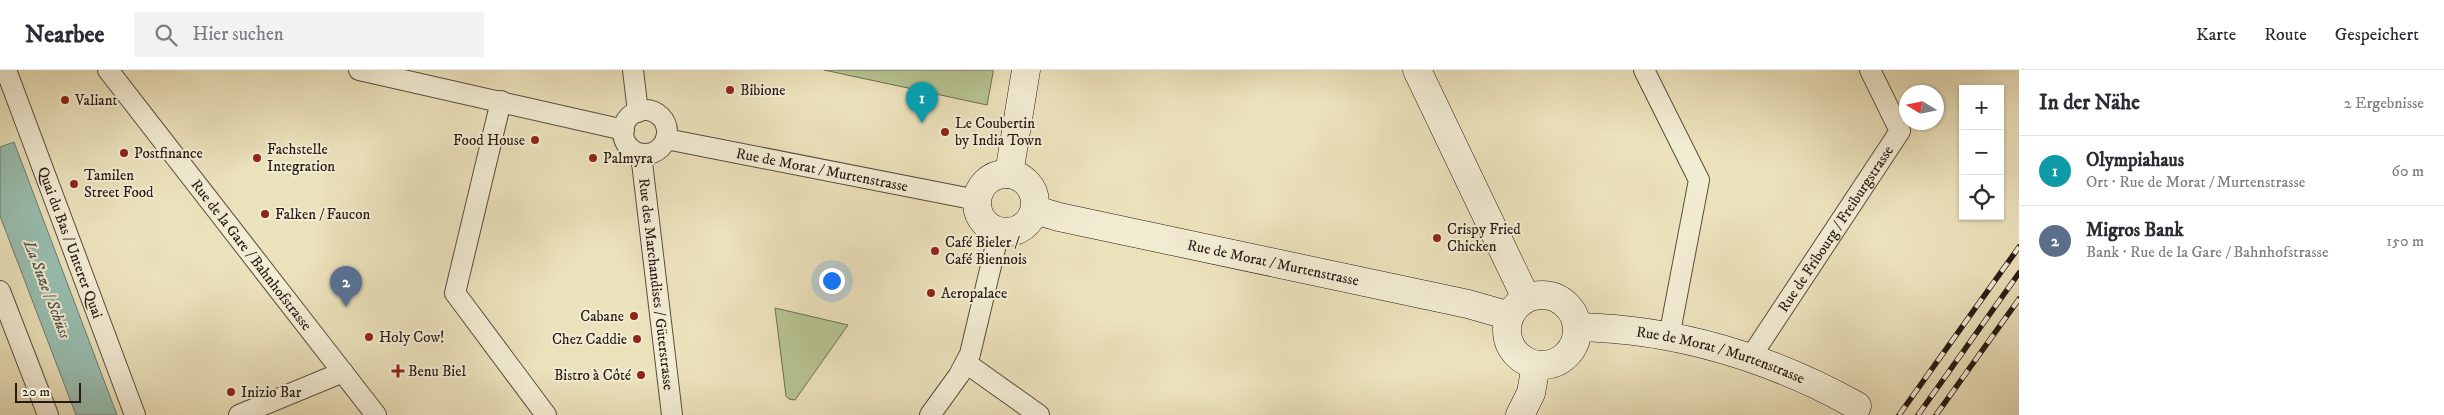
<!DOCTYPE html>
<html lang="de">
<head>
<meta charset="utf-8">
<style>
  :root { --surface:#fff; --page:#f2f2f3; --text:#2b2b33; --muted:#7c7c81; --line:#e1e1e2; --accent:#8f2418 }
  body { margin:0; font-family:"IM FELL DW Pica",serif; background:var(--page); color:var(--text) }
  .controls { position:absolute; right:15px; top:15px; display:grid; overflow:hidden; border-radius:0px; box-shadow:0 1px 4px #0004 }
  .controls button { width:45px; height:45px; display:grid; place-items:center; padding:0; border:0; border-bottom:1px solid var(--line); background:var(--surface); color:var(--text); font:25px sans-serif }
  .compass { position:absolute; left:1899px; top:15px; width:45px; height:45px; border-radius:50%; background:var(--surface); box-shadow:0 1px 4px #0004; rotate:280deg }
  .scale { position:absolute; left:15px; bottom:12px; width:66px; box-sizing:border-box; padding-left:5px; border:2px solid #271a15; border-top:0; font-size:14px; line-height:18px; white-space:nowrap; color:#271a15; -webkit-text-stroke:4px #f2ecd3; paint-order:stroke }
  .you { position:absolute; left:831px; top:210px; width:18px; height:18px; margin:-12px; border:4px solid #fff; border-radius:50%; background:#1a73e8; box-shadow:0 0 0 8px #1a73e833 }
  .badge { display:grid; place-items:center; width:32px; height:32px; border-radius:50%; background:var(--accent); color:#fff; font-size:16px; font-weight:700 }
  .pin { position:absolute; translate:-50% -41px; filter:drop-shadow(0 1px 2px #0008) }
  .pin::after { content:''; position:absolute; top:26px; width:18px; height:15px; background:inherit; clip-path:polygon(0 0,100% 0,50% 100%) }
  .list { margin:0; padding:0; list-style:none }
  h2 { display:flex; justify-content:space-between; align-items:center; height:65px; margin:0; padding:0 20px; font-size:21px }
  h2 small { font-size:16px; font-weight:400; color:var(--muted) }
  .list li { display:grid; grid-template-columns:32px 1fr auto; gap:15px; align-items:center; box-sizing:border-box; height:70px; padding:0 20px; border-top:1px solid var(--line) }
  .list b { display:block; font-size:19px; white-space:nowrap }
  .list p { margin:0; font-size:16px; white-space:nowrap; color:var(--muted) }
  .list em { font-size:16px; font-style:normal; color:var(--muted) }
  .icon { flex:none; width:28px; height:28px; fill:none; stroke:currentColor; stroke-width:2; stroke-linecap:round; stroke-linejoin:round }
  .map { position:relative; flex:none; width:2019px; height:345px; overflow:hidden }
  header { display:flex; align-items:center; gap:30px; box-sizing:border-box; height:70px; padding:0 25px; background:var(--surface); border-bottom:1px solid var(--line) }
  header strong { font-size:24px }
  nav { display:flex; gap:28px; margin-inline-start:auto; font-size:18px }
  .search { width:350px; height:45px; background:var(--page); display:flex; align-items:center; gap:12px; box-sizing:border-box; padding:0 18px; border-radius:0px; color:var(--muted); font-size:19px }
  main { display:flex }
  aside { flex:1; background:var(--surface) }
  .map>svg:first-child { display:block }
  .green { fill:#b6c391; stroke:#6e6e53 }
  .water { fill:#98beb0; stroke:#6b7c72 }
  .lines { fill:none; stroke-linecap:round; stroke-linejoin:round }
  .street-casing { stroke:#584c3e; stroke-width:22 }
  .secondary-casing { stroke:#271a15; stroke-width:29 }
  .street { stroke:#f2ecd3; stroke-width:20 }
  .secondary { stroke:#f2ecd3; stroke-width:28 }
  .rail-casing { stroke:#271a15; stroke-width:5.5 }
  .rail { stroke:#f2ecd3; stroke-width:4; stroke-dasharray:11; stroke-linecap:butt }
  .poi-dot { fill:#8f2418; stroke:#f2ecd3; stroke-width:2 }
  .labels { text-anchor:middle; stroke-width:4; stroke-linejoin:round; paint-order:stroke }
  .poi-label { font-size:15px; fill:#271a15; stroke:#f2ecd3; text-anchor:start }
  .street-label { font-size:15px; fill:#271a15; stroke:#f2ecd3 }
  .water-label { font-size:16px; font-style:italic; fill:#4f534b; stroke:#f2ecd3 }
</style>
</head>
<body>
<header>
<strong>Nearbee</strong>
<div class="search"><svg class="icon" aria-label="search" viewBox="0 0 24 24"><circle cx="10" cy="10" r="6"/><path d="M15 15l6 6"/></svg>Hier suchen</div>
<nav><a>Karte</a><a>Route</a><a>Gespeichert</a></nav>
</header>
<main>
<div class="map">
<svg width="2019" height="345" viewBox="0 0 2019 345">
  <rect width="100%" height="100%" fill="#ebe1bb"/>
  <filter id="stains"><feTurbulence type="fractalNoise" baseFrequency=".004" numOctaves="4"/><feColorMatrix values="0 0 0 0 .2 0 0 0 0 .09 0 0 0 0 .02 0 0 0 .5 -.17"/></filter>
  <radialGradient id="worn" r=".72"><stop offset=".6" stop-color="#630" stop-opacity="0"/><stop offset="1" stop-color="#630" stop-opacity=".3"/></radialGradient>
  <!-- green -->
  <g class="green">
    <path d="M 824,0 L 993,0 L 993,3 L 987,35 Z"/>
    <path d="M 775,238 L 848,255 L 795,330 L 789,329 L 786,326 Z"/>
  </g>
  <!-- water -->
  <path class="water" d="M 14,72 L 117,345 L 76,345 L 0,146 L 0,77 Z"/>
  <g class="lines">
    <defs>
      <g id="street">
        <path id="s1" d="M 6,0 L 135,345"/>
        <path id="s2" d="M 108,0 L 376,345"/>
        <path d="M 359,0 L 624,60"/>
        <path d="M 633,0 L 638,42"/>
        <path d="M 1644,0 L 1699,110 L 1669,267"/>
        <path d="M 501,31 L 455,223 L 546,345"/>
        <circle cx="645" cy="62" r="22"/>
        <path id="s3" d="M 666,69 L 977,130"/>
        <path id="s4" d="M 641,84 L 672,345"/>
        <path d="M 0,221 L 48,345"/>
        <path id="s5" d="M 1750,288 L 1900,61 L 1870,0"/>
        <path d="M 966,293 L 1039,345"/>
        <path d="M 239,345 L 343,302"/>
        <path d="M 930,345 L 959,305 L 970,284 L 999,162"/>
      </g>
      <g id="secondary">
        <path d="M 1417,0 L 1526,228"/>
        <circle cx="1006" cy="133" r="29"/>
        <path d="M 1009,104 L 1026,0"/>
        <path id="s6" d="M 1035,140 L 1059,147 L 1468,234 L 1510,246"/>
        <circle cx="1542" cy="260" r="35"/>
        <path id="s7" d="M 1578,257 C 1676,259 1772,288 1857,336"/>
        <path d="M 1520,345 L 1531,323 L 1536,295"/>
      </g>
    </defs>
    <!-- street casing -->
    <use href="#street" class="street-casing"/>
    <!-- secondary casing -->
    <use href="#secondary" class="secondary-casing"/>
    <!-- street -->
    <use href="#street" class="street"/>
    <!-- secondary -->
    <use href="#secondary" class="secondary"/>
    <defs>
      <g id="rail">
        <path d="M 1899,345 L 2019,177"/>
        <path d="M 1918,345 L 2019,203"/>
        <path d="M 1936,345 L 2019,229"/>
      </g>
    </defs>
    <!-- rail casing -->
    <use href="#rail" class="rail-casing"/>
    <!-- rail -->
    <use href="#rail" class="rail"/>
  </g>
  <!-- markers -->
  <g class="poi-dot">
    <circle cx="730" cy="20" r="5"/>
    <circle cx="65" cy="30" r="5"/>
    <circle cx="945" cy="62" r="5"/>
    <circle cx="535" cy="70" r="5"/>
    <circle cx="124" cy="83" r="5"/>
    <circle cx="257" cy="88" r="5"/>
    <circle cx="593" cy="88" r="5"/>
    <circle cx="74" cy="114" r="5"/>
    <circle cx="265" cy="144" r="5"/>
    <circle cx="1437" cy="168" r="5"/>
    <circle cx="935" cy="181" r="5"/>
    <circle cx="931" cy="223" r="5"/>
    <circle cx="634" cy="246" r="5"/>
    <circle cx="369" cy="267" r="5"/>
    <circle cx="637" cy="269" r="5"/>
    <path d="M395.5 293.5h5v5h5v5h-5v5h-5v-5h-5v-5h5z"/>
    <circle cx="641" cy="305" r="5"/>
    <circle cx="231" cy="322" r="5"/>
  </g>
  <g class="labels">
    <!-- poi labels -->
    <g class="poi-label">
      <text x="740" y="25">Bibione</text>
      <text x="75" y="35">Valiant</text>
      <text x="955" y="58">Le Coubertin<tspan x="955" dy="17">by India Town</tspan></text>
      <text x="525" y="75" text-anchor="end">Food House</text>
      <text x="267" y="84">Fachstelle<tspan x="267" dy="17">Integration</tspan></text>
      <text x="134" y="88">Postfinance</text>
      <text x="603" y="93">Palmyra</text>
      <text x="84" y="110">Tamilen<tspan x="84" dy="17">Street Food</tspan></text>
      <text x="275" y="149">Falken / Faucon</text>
      <text x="1447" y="164">Crispy Fried<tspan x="1447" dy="17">Chicken</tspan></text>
      <text x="945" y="177">Café Bieler /<tspan x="945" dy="17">Café Biennois</tspan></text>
      <text x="941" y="228">Aeropalace</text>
      <text x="624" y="251" text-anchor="end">Cabane</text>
      <text x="379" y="272">Holy Cow!</text>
      <text x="627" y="274" text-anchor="end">Chez Caddie</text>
      <text x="408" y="306">Benu Biel</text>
      <text x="631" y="310" text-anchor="end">Bistro à Côté</text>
      <text x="241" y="327">Inizio Bar</text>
    </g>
    <!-- street labels -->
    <g class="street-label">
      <text dy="5" stroke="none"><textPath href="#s3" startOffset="159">Rue de Morat / Murtenstrasse</textPath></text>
      <text dy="5" stroke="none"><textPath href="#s5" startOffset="155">Rue de Fribourg / Freiburgstrasse</textPath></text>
      <text dy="5" stroke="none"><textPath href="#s1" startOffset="184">Quai du Bas / Unterer Quai</textPath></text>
      <text dy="5" stroke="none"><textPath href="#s2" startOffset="234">Rue de la Gare / Bahnhofstrasse</textPath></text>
      <text dy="5" stroke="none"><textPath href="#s6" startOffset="244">Rue de Morat / Murtenstrasse</textPath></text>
      <text dy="5" stroke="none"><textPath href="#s4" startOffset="131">Rue des Marchandises / Güterstrasse</textPath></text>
      <text dy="5" stroke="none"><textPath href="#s7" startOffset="146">Rue de Morat / Murtenstrasse</textPath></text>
    </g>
    <!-- water labels -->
    <g class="water-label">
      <text transform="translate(48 219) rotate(69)" y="6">La Suze / Schüss</text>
    </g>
  </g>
  <rect width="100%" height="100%" filter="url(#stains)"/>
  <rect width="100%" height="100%" fill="url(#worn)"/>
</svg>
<div class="controls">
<button>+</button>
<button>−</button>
<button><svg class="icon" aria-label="locate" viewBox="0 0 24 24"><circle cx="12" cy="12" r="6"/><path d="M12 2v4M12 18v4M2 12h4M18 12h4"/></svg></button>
</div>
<svg class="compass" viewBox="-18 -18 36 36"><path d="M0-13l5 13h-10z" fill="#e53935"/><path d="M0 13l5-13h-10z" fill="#7c7c81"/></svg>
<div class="scale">20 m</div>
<div class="you"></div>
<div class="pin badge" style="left:922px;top:53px;background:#0f9aa8">1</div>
<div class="pin badge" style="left:346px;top:237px;background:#5c6f8a">2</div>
</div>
<aside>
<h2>In der Nähe<small>2 Ergebnisse</small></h2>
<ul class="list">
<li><span class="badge" style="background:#0f9aa8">1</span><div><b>Olympiahaus</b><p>Ort · Rue de Morat / Murtenstrasse</p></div><em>60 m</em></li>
<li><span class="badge" style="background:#5c6f8a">2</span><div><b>Migros Bank</b><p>Bank · Rue de la Gare / Bahnhofstrasse</p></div><em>150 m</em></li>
</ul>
</aside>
</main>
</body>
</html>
